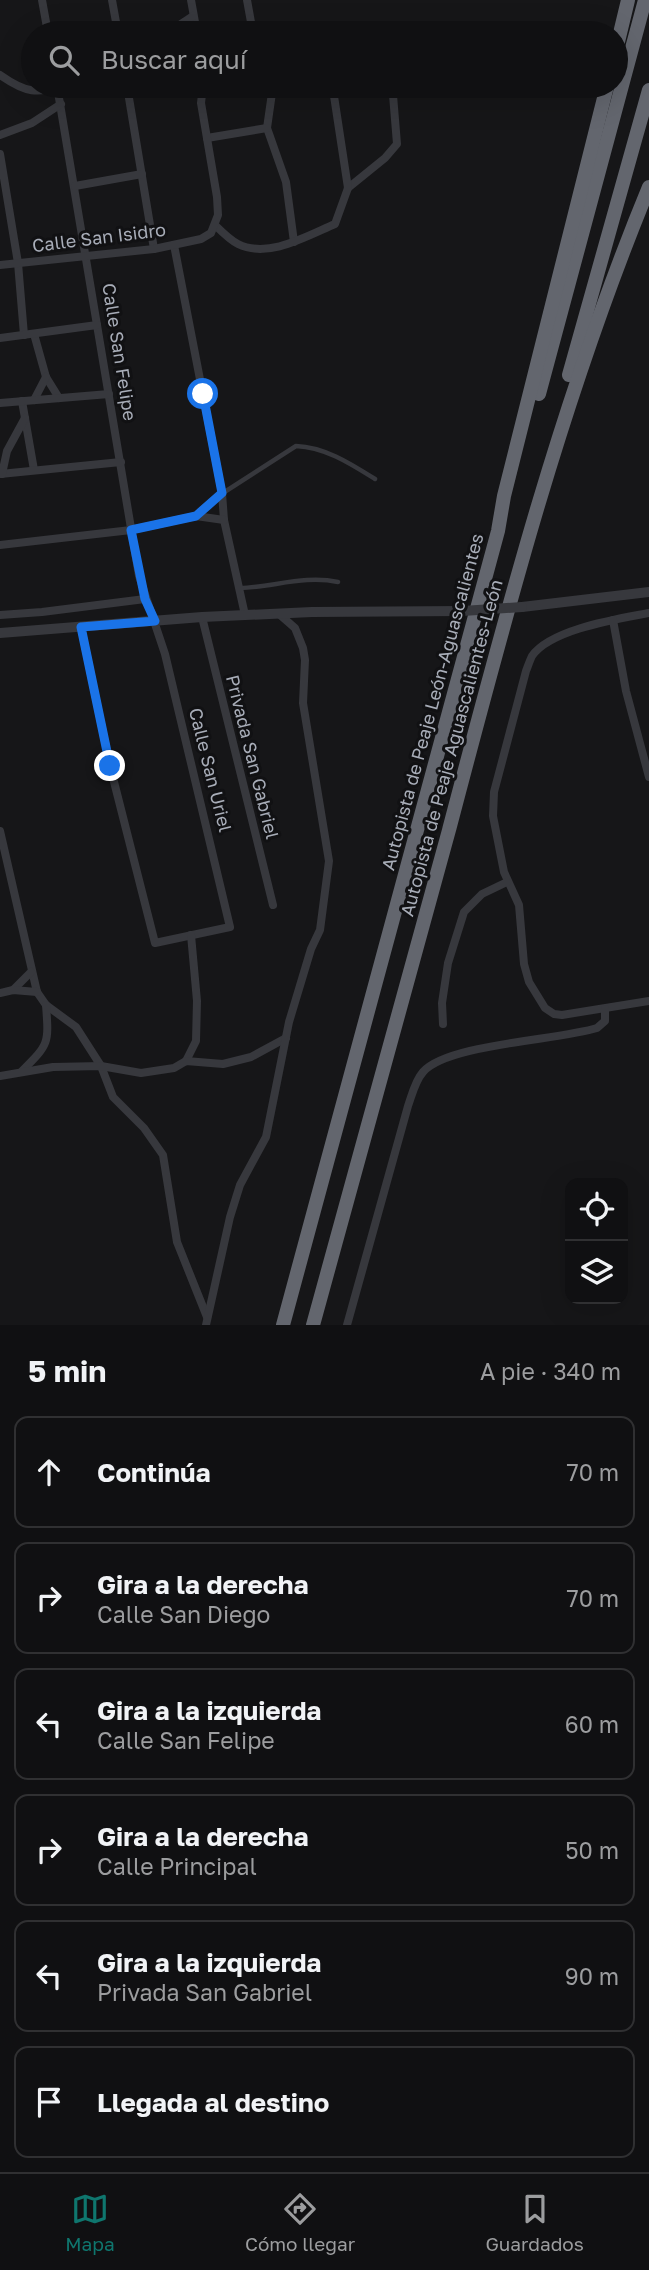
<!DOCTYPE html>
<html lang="es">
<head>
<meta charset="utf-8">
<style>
  :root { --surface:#101012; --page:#19191b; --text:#f1f3f6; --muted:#9c9d9f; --line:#303032; --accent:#0f766e }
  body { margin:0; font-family:"Golos Text",sans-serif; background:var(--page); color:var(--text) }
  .controls { position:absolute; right:21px; bottom:21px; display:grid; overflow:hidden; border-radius:14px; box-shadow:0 7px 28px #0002 }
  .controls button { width:63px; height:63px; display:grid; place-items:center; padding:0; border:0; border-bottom:2px solid var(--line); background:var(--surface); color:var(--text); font:35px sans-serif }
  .stop { position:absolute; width:21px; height:21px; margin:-16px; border:5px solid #1a73e8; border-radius:50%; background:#fff }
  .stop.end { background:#1a73e8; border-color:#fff; box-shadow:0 2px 7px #0008 }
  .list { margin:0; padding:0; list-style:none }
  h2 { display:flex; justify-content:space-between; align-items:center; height:91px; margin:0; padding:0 28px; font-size:30px }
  h2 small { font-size:23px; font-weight:400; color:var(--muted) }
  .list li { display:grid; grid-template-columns:46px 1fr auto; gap:21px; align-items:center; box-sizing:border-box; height:112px; margin:0 14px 14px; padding:0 14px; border:2px solid var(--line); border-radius:14px }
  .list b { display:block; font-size:26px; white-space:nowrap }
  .list p { margin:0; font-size:23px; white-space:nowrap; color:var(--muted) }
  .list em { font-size:23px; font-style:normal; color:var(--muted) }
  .icon { flex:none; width:38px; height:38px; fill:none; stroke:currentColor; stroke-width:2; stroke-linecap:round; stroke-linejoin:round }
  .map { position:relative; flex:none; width:649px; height:1325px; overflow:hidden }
  .search { position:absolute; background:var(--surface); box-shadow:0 7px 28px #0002; left:21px; right:21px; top:21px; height:77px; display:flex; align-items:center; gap:18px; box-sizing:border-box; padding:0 24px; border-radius:38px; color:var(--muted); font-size:26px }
  .sheet { height:847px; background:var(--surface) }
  nav { display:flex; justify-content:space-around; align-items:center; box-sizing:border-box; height:98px; border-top:2px solid var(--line); background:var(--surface); font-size:19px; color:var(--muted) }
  nav a { display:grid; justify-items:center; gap:4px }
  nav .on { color:var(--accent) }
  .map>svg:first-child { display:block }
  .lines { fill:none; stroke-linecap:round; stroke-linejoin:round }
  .service { stroke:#37383d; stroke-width:4.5 }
  .minor { stroke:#37383d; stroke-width:8 }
  .tertiary { stroke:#37383d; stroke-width:10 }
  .motorway { stroke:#63666e; stroke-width:14 }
  .tertiary-bridge { stroke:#37383d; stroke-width:10 }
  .route { stroke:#1a73e8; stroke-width:9 }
  .labels { text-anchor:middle; stroke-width:6; stroke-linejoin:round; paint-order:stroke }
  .street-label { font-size:18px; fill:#a8adb8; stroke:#111113 }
</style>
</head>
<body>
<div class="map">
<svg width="649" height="1325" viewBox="0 0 649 1325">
  <rect width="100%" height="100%" fill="#161618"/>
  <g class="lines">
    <!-- service -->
    <g class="service">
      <path d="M 223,493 L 296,446 C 325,447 351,464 375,479"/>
      <path d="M 240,588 C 273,587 305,575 338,582"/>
    </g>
    <!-- minor -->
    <g class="minor">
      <path d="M 42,0 L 48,33"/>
      <path d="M 112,0 L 118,33"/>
      <path d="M 191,0 L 197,33"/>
      <path d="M 247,0 L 253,33"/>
      <path d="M 167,33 L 193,16"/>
      <path d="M 0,75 C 27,94 35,93 67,86"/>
      <path d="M 57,86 L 139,576 L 165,654 L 230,927 L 155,943 L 110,766 L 81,627"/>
      <path d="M 127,86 L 154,249"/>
      <path d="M 273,86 L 267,128 L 286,182 L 294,242"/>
      <path d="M 0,135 L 32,123 L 61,104"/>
      <path d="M 207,138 L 267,128"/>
      <path d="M 0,154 L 18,263 L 24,335"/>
      <path d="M 75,186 L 142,174"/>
      <path d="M 348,188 L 385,158 L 397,144 L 393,95 L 385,86"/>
      <path d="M 216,226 C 222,232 230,240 238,244 C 268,259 307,236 335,224 L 348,188 L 334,96 L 328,86 L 323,86"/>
      <path d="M 174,245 L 222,493 L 224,520 L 245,615"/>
      <path d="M 0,265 L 154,249 L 201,239 L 211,233 L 218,215 L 217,197 L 201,103 L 203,86"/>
      <path d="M 34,334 L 46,377 L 59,398"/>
      <path d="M 0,338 L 97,325"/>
      <path d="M 34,400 L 46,377"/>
      <path d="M 22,401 L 34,470"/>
      <path d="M 0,403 L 109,394"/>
      <path d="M 0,474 L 121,462"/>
      <path d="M 2,474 L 7,451 L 25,418"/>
      <path d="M 196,516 L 222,493"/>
      <path d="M 0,545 L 131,530 L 196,516 L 224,520"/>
      <path d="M 649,613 C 618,619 551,629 532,656 C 530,660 528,666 526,671 L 494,792 L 493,816 L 504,872 L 519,905 L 524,964 L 529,982 L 545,1008 L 554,1014 L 562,1015 L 649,1001"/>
      <path d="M 0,615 L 42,612 L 145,599"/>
      <path d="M 202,617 L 273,905"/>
      <path d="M 613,620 L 626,691 L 649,777"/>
      <path d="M 0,831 L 37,992 L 46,1005 L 76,1027 L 101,1066 L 113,1097 L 144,1128 L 163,1155 L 177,1242 L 207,1317"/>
      <path d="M 13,990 L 31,972"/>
      <path d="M 0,993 L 13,990 L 37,992"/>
      <path d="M 443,1024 L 442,1003 L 448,963 L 464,912 L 482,894 L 507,882"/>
      <path d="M 186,1061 L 196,1041 L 197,1001 L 191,935"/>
      <path d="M 22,1071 C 49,1044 49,1044 46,1005"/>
      <path d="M 0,1076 L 53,1067 L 101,1066 L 141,1073 L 174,1068 L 186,1061 L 223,1064 L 251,1057 L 286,1038"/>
      <path d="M 206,1325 L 230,1217 L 240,1185 L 266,1137 L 289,1022 L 311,949 L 320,930 L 329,861 L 303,703 L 305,660 L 303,648 L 295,628 L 279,614"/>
      <path d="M 347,1325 L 408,1106 C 412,1095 415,1081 423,1072 C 447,1044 559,1040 597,1028 L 605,1021 L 605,1009"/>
    </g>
    <!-- tertiary -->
    <g class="tertiary">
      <path d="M 522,607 L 649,592"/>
      <path d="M 0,633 L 202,617 L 312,612 L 463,611"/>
    </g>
    <!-- motorway -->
    <g class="motorway">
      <path d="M 616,50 L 628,0"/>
      <path d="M 569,375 L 649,90"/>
      <path d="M 539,394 L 645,0"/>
      <path d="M 283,1325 L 498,531 L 504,496 L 607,86"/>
      <path d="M 313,1325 C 359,1160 405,995 449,830 C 506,613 563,395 649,187"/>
    </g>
    <!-- tertiary-bridge -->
    <path class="tertiary-bridge" d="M 463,611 L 522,607"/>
  </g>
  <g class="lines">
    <!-- route -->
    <path class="route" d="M 110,766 L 81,627 L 155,621 L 145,599 L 131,530 L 196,516 L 222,493 L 203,394"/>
  </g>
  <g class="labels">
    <!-- street labels -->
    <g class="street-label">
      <text transform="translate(99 238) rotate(-7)" y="6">Calle San Isidro</text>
      <text transform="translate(119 352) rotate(81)" y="6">Calle San Felipe</text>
      <text transform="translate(433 702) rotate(-75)" y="6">Autopista de Peaje León-Aguascalientes</text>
      <text transform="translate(452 748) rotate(-75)" y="6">Autopista de Peaje Aguascalientes-León</text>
      <text transform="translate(252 757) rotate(76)" y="6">Privada San Gabriel</text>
      <text transform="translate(210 770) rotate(76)" y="6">Calle San Uriel</text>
    </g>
  </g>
</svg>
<div class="controls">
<button><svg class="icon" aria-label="locate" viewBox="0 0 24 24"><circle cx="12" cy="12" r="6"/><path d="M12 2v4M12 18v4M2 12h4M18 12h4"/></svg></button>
<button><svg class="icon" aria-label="layers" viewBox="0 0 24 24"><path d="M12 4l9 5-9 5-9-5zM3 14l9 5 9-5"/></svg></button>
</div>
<div class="stop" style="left:203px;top:394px"></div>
<div class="stop end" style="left:110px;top:766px"></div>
<div class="search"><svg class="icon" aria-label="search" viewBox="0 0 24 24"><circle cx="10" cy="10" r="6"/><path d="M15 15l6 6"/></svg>Buscar aquí</div>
</div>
<section class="sheet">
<h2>5 min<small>A pie · 340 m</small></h2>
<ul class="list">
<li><svg class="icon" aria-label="ahead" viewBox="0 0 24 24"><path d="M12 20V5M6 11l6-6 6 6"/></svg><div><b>Continúa</b></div><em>70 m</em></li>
<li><svg class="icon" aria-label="right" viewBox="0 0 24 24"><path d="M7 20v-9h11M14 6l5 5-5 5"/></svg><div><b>Gira a la derecha</b><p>Calle San Diego</p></div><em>70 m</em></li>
<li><svg class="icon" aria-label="left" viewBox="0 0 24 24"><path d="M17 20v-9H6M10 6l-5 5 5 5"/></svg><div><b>Gira a la izquierda</b><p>Calle San Felipe</p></div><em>60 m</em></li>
<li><svg class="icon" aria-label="right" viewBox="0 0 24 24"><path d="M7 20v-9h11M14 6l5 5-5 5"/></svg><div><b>Gira a la derecha</b><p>Calle Principal</p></div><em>50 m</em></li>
<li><svg class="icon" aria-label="left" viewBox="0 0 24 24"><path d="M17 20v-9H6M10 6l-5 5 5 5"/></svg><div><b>Gira a la izquierda</b><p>Privada San Gabriel</p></div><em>90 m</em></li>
<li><svg class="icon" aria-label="arrive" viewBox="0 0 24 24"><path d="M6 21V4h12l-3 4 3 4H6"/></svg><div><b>Llegada al destino</b></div></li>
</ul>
</section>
<nav>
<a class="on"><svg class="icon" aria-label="map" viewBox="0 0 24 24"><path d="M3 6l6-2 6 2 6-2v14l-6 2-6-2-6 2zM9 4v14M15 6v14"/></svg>Mapa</a>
<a><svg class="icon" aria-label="directions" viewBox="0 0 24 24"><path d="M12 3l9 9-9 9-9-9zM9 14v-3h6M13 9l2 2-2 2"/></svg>Cómo llegar</a>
<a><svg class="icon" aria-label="saved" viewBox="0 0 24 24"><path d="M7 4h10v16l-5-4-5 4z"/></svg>Guardados</a>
</nav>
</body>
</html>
